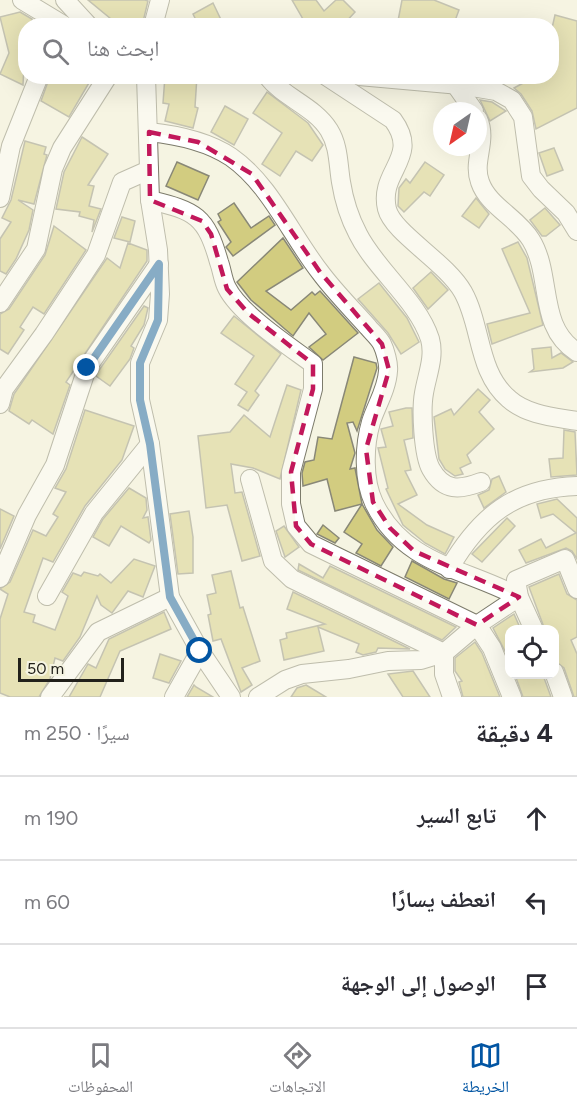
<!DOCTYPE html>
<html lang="ar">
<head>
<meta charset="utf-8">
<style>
  :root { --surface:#fff; --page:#f7f7f7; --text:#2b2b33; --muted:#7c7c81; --line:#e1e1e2; --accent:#0255a3 }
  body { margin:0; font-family:Figtree,"Noto Naskh Arabic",sans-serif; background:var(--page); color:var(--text); direction:rtl }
  .controls { position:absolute; right:18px; bottom:18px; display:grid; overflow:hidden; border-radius:12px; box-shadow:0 6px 24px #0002 }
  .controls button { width:54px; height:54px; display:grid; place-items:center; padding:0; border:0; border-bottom:2px solid var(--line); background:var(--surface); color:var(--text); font:30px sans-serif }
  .compass { position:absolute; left:433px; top:102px; width:54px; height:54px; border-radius:50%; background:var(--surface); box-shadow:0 6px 24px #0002; rotate:214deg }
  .scale { position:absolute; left:18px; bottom:15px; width:106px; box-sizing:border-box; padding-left:6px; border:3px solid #22211b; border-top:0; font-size:16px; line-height:21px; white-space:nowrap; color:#22211b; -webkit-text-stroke:4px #f5f4e2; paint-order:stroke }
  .stop { position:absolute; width:18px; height:18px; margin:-14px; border:4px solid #0255a3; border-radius:50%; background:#fff }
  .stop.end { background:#0255a3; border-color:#fff; box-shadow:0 2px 6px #0008 }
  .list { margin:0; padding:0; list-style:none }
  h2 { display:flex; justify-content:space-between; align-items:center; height:78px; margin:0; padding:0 24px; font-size:26px }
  h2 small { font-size:20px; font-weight:400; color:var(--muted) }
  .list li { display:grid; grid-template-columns:39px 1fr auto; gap:18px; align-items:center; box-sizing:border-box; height:84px; padding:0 24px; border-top:2px solid var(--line) }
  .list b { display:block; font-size:22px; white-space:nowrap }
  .list em { font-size:20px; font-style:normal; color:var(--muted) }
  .icon { flex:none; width:33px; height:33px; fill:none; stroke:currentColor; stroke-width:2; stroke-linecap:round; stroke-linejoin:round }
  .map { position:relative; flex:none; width:577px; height:697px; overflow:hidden; direction:ltr }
  .search { position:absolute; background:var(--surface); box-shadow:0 6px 24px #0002; left:18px; right:18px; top:18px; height:66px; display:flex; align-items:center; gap:15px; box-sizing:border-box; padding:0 21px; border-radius:24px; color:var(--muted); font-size:22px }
  .sheet { height:330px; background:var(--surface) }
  nav { display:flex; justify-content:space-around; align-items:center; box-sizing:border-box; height:84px; border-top:2px solid var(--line); background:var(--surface); font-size:16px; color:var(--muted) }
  nav a { display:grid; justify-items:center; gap:3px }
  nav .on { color:var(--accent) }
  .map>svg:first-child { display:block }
  .building { fill:#d2cc80; stroke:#898877; stroke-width:1.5 }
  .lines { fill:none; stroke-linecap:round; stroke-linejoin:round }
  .minor-casing { stroke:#7c7b6b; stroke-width:20 }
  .minor { stroke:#fff; stroke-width:18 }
  .route { stroke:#0255a3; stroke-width:8 }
  .marked { fill:none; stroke:#c2185b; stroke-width:4.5; stroke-dasharray:12 8; stroke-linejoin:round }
</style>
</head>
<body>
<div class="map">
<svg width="577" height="697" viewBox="0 0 577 697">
  <rect width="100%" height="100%" fill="#f5f4e2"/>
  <!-- building -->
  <g class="building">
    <path d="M 88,0 L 145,0 L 148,1 L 142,26 L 109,26 L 111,19 Z"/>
    <path d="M 292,0 L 316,0 L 324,11 L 336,0 L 343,0 L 355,12 L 342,26 L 331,19 L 322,26 L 307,26 Z"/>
    <path d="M 402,0 L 434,0 L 459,10 L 453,26 L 437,26 L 426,21 L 425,26 L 397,26 Z"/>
    <path d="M 213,3 L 224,26 L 199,26 L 193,14 Z"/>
    <path d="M 20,12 L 32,19 L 33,26 L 26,26 L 23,85 L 0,74 L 9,53 L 0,17 Z"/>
    <path d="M 555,15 L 577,21 L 577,108 L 536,129 L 532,111 L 521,94 L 514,88 L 536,76 L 552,76 L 552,28 Z"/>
    <path d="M 50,76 L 93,76 L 69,117 L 41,101 Z"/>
    <path d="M 165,76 L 197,76 L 195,107 L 198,108 L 193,128 L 165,121 L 169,104 L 163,103 Z"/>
    <path d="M 267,92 L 308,123 L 323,145 L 312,161 L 296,151 L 280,176 L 262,164 L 282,133 L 253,113 Z"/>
    <path d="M 480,100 L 492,102 L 506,111 L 490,121 Z"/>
    <path d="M 225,106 L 248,119 L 234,145 L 211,132 Z"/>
    <path d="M 82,137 L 108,154 L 88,185 L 94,186 L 89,206 L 101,209 L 92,232 L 94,220 L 79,216 L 80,212 L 56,209 L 64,172 Z"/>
    <path d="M 25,141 L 46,147 L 44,154 L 47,155 L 34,204 L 18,200 L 33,210 L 29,230 L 16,259 L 6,274 L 0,271 L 0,239 L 11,222 L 2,218 L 11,200 Z"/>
    <path d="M 554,148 L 563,170 L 547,176 L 539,153 Z"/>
    <path d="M 177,162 L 209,176 L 198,200 L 166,186 Z"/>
    <path d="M 425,162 L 444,175 L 430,196 L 424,192 L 404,212 L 398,206 L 399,188 L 406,179 L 410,183 Z"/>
    <path d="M 476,198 L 489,214 L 479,228 L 462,216 Z"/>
    <path d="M 234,203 L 251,228 L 269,216 L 275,225 L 233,256 L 226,247 L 231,242 L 218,222 L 221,220 L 218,214 Z"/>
    <path d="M 545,208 L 560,225 L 546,236 L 542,236 L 530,220 Z"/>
    <path d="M 122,217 L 135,221 L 130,242 L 114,238 Z"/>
    <path d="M 54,226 L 86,250 L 44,314 L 33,307 L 20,327 L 24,330 L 8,354 L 0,349 L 0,314 L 9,309 L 45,255 Z"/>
    <path d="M 283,238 L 303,268 L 266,291 L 291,310 L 312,292 L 315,295 L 320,291 L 358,333 L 323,360 L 309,347 L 326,334 L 309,313 L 293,336 L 251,300 L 237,282 Z"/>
    <path d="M 518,242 L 527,258 L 543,325 L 492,344 L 487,324 L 530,313 L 502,249 Z"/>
    <path d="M 128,243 L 147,250 L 147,261 L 66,382 L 70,385 L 53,434 L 32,420 L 29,424 L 9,411 L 14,394 L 107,258 L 120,268 Z"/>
    <path d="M 431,272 L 448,290 L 428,309 L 413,288 Z"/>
    <path d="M 379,283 L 407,318 L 419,342 L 401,354 L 388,333 L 358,299 Z"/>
    <path d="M 144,306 L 148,308 L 144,325 L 131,346 L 134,348 L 130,359 L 110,386 L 96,376 L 97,373 Z"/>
    <path d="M 234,316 L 281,354 L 255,391 L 259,395 L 248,411 L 238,405 L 247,392 L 235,384 L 254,356 L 221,333 Z"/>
    <path d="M 551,347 L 552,358 L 561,353 L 573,362 L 563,368 L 530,372 L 534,369 L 532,349 Z"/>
    <path d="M 354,357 L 376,363 L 377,368 L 357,431 L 353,422 L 347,423 L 355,453 L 350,469 L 355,468 L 362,504 L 335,511 L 327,479 L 303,486 L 302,473 L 305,462 L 314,460 L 318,437 L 332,439 Z"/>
    <path d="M 287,385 L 301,390 L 280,479 L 253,468 L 231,464 L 235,493 L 242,492 L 260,556 L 242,561 L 227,505 L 206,508 L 198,436 L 230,432 L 244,415 L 270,437 Z"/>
    <path d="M 478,389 L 490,400 L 479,412 L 494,429 L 467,455 L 471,463 L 460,468 L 463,474 L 455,476 L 445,469 L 439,459 L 434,417 L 451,409 L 454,415 Z"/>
    <path d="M 406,408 L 412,408 L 413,438 L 404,440 L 411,470 L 405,471 L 417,495 L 398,504 L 427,525 L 454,537 L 445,554 L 425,543 L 403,525 L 386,489 L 388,488 L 378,448 L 386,447 L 381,429 L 393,426 L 389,412 Z"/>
    <path d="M 85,410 L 134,426 L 122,460 L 85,506 L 53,562 L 43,558 L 24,612 L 35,615 L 33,622 L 55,630 L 68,596 L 62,592 L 73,573 L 81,576 L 84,572 L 98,576 L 100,574 L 111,583 L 134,559 L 155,566 L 143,597 L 128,591 L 112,613 L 101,605 L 97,596 L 80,637 L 63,661 L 55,658 L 50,679 L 39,697 L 10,697 L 0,693 L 0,619 L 8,594 L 0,589 L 10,582 L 33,530 L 46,536 L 58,517 L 53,514 L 66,492 L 55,488 L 66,469 Z"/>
    <path d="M 564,430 L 575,432 L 577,475 L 551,477 L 549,459 L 563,458 Z"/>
    <path d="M 499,476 L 506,492 L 484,508 L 478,495 L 489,490 L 492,479 Z"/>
    <path d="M 129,488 L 146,498 L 147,510 L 143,518 L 148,517 L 151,540 L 149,543 L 121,526 L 109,546 L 93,537 L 103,519 Z"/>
    <path d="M 557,499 L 577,518 L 577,559 L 572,551 L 566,548 L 526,563 L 519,550 L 541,539 L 546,548 L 576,533 L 553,514 L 541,518 L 537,504 Z"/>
    <path d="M 362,504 L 377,530 L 393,547 L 381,566 L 356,553 L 362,544 L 344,532 Z"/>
    <path d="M 0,509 L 14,516 L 0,549 Z"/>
    <path d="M 189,511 L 193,537 L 193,573 L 178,574 L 170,514 Z"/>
    <path d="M 507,518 L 515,526 L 482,562 L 472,554 Z"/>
    <path d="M 323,525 L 339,538 L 335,543 L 317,534 Z"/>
    <path d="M 284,526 L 299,547 L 285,557 L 276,531 Z"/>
    <path d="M 412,561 L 444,579 L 457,583 L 449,599 L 405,577 Z"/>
    <path d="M 299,564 L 323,578 L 330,566 L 456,627 L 442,640 L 298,570 Z"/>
    <path d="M 231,571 L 240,608 L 243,607 L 260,661 L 242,668 L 252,685 L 241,692 L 221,639 L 213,641 L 208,615 L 211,614 L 207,595 L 216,593 L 212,575 Z"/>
    <path d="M 559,574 L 567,594 L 577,600 L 577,637 L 571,640 L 577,654 L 577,697 L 574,697 L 564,668 L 555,661 L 555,630 L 545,630 L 529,587 Z"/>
    <path d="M 293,592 L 410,649 L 378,648 L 376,652 L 363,655 L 356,652 L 359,644 L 318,627 L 324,651 L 284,660 L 280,640 L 287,638 L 286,633 L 325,624 L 287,609 Z"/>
    <path d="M 164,612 L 171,629 L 120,651 L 100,697 L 64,697 L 69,697 L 88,664 L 96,668 L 109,639 Z"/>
    <path d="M 514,614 L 521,630 L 510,630 L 510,661 L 493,628 Z"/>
    <path d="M 475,642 L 482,653 L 500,697 L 463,697 L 459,682 L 462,681 L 455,671 L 455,658 Z"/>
    <path d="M 160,654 L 181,661 L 169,683 L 153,678 Z"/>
    <path d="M 413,671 L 430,697 L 403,697 L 388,674 Z"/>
    <path d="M 515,675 L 543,675 L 551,697 L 523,697 Z"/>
    <path d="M 194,685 L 196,687 L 213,697 L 187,697 Z"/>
    <path d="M 306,685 L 326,697 L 291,697 L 297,688 Z"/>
  </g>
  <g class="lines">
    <defs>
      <g id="minor">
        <path d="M 22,0 L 65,26"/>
        <path d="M 65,0 L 89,26"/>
        <path d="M 153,26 L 160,0"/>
        <path d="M 146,76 L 150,200 L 158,250 L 160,294 L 158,320 L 140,363 L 140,400 L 150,444 L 170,597 L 200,651 L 231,697"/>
        <path d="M 267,76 C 284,98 314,106 329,130 C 339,146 338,164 341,182 C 344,201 349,217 358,234 C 376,270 418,301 430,339 C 435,357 427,375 424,393 C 421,409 423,455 431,469 C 444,492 460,490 481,482"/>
        <path d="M 326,76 L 393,120 C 421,158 378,171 387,209 C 393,233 446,262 463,292 C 482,326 477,372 509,399 C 527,415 554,417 577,421"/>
        <path d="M 359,76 L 460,85 L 496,91 L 512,100 L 523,117 L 531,176 L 541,189 L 566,213 L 577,231"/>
        <path d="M 455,84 L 474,111"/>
        <path d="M 478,119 C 488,141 472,161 480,182 C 488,206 518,218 531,240 C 553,276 537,327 577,352"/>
        <path d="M 149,132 C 178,135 207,141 231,157 C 270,184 291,235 320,272 C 334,291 352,309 368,327 C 372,332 379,338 382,344 C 385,350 389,364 388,371 C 387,389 376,406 371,422 C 364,446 363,480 374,503 C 404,565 465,568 519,597 L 477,625 L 444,653 L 421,660 L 388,661 L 349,669 L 302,674 L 285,680 L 258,697"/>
        <path d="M 0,198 L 11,146 L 39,76"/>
        <path d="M 150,200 C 196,211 206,216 219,262 C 222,270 223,281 227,288 C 240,314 289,346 313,364 L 313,389 L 291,472 L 291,504 L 296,526 L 311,544 L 477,625 L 492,648 L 512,697"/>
        <path d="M 0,303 L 36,249 L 53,169 L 62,148 L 108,76"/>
        <path d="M 0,404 L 4,389 L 44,334 L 96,255 L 122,182 L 149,170"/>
        <path d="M 250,479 L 273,561 L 292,579 L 444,653 L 444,674 L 452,697"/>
        <path d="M 449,569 C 480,516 514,488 577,486"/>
        <path d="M 0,578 L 27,515 L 55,465 L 87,368 L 159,264"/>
        <path d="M 47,596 L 94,513 L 150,444"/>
        <path d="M 534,630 L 519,597 L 516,580 L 565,559 L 577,589"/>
        <path d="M 554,672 L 563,697"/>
        <path d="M 50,697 L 98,632 L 170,597"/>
        <path d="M 174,697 L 200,651"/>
      </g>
    </defs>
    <!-- minor casing -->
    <use href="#minor" class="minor-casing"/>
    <!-- minor -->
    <use href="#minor" class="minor"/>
  </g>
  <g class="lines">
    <!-- route -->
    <path class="route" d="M 87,368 L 159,264 L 158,320 L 140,363 L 140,400 L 150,444 L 170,597 L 200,651"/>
  </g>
  <!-- marked area -->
  <path d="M0 0H577V697H0ZM 149,132 L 198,142 L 252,174 L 320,272 L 382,344 L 389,370 L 366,449 L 373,502 L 390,528 L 414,551 L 519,597 L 477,625 L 311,544 L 296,526 L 291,472 L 313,389 L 313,364 L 248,313 L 227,289 L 211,234 L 202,221 L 150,200 Z" fill="#f5f4e2" fill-opacity=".55" fill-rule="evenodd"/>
  <path class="marked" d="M 149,132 L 198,142 L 252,174 L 320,272 L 382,344 L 389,370 L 366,449 L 373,502 L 390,528 L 414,551 L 519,597 L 477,625 L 311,544 L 296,526 L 291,472 L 313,389 L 313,364 L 248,313 L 227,289 L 211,234 L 202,221 L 150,200 Z"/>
</svg>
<div class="controls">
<button><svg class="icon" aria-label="locate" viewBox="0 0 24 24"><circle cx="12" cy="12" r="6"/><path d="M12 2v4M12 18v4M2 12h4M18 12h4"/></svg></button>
</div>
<svg class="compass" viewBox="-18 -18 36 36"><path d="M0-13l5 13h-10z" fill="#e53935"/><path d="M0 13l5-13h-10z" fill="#7c7c81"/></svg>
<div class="scale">50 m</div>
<div class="stop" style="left:200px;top:651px"></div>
<div class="stop end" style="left:87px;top:368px"></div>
<div class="search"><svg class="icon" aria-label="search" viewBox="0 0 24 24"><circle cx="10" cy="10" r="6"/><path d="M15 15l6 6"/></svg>ابحث هنا</div>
</div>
<section class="sheet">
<h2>4 دقيقة<small>سيرًا · 250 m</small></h2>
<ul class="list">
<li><svg class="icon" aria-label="ahead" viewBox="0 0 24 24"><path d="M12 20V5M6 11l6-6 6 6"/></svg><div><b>تابع السير</b></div><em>190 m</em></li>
<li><svg class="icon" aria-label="left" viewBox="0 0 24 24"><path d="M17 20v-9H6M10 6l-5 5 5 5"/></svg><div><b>انعطف يسارًا</b></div><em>60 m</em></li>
<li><svg class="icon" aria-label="arrive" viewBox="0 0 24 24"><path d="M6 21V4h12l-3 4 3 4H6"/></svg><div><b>الوصول إلى الوجهة</b></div></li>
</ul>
</section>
<nav>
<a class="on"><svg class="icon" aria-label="map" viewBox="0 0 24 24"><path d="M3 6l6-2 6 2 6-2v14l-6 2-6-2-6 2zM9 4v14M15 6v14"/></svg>الخريطة</a>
<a><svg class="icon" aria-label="directions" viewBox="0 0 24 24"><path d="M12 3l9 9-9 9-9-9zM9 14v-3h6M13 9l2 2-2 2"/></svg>الاتجاهات</a>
<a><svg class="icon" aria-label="saved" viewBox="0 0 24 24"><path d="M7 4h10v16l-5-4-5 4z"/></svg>المحفوظات</a>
</nav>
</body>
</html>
